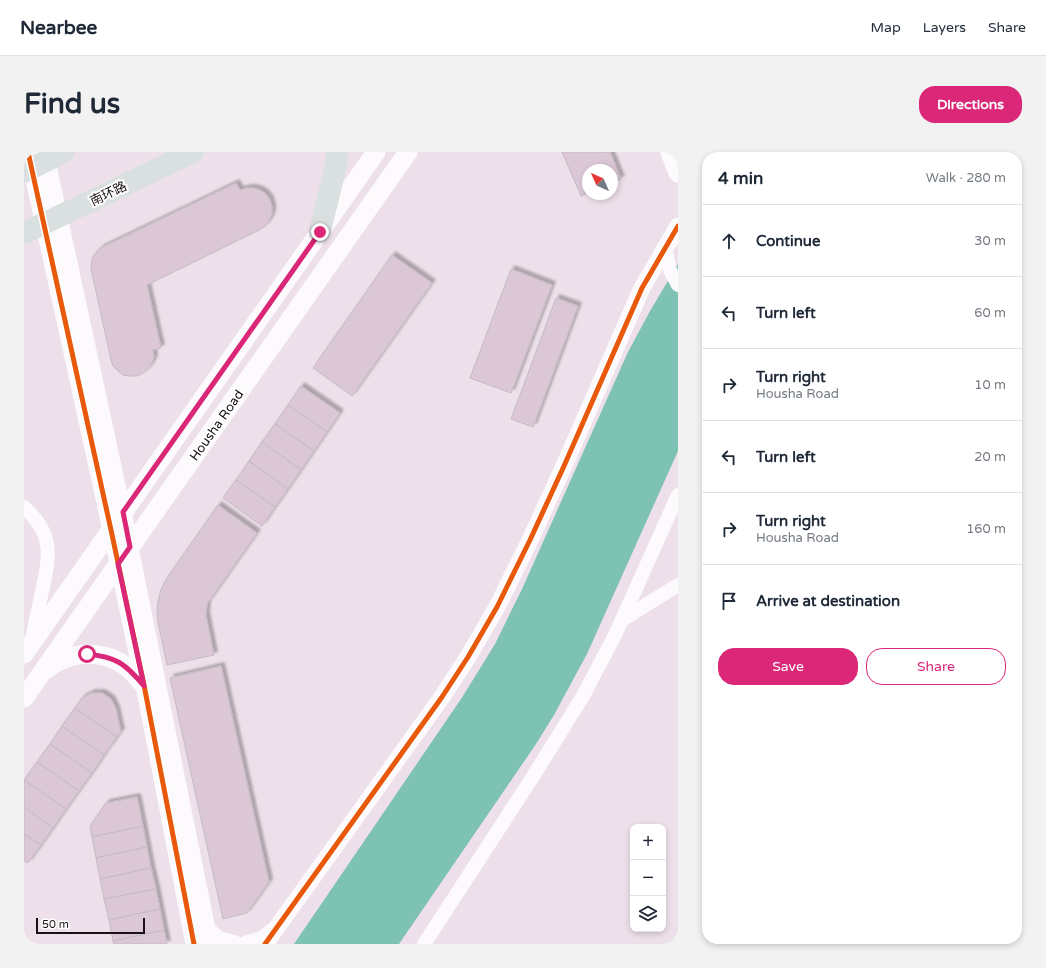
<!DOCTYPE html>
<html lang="en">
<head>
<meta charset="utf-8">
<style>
  :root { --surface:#fff; --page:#f2f2f3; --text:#1f2937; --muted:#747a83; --line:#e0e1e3; --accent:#db2777 }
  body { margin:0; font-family:"Varela Round","Noto Sans SC",sans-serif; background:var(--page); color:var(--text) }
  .controls { position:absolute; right:12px; bottom:12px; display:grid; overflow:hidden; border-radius:8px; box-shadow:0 2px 6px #0003 }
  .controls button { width:36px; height:36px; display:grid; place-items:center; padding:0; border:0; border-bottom:1px solid var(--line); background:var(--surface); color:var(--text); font:20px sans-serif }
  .compass { position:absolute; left:558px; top:12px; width:36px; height:36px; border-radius:50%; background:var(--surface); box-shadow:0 2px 6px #0003; rotate:315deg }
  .scale { position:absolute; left:12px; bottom:10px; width:109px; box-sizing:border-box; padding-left:4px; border:2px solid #191117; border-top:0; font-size:11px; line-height:14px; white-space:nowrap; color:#191117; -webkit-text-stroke:3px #fff; paint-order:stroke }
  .stop { position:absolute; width:12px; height:12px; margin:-9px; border:3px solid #db2777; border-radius:50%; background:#fff }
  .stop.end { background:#db2777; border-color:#fff; box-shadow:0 1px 4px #0008 }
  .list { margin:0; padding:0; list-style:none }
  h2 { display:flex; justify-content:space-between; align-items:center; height:52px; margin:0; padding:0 16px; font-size:17px }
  h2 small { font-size:13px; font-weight:400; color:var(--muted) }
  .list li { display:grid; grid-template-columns:26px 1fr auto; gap:12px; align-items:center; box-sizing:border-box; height:72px; padding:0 16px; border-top:1px solid var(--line) }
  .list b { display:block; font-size:15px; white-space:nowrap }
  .list p { margin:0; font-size:13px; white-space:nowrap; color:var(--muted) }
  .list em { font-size:13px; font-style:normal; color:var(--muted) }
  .actions { display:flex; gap:8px; padding:12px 16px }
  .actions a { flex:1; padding:9px 0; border:1px solid var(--accent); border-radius:16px; text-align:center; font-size:14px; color:var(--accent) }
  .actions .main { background:var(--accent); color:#fff }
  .icon { flex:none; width:22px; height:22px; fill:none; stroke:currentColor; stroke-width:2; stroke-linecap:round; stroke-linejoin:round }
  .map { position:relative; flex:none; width:654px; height:792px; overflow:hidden; border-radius:16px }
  header { display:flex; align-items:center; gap:24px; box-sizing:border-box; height:56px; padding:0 20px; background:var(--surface); border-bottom:1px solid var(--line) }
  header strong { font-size:19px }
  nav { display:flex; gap:22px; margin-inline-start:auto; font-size:14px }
  .intro { display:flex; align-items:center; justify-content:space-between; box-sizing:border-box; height:96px; padding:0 24px }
  h1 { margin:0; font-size:28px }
  .button { padding:10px 18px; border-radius:16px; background:var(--accent); color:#fff; font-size:14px; font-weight:700 }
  main { display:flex; gap:24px; padding:0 24px }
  aside { flex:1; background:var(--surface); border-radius:16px; box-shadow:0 2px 6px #0003 }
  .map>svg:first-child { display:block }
  .water { fill:#7dc2b2 }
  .building { fill:#dbc7d6; stroke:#c5bbc2; filter:url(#shadow) }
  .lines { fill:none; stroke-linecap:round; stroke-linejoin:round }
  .minor { stroke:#fcfafc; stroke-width:14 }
  .tertiary { stroke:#fcfafc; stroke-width:17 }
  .secondary { stroke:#fcfafc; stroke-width:19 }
  .primary { stroke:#dae0e0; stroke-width:22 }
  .cycleway-casing { stroke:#fff; stroke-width:8 }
  .cycleway { stroke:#e8590c; stroke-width:5 }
  .route { stroke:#db2777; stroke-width:5 }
  .labels { text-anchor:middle; stroke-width:4; stroke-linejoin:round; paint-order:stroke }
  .street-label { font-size:13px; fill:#191117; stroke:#fff }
</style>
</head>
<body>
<header>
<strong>Nearbee</strong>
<nav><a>Map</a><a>Layers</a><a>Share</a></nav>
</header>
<div class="intro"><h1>Find us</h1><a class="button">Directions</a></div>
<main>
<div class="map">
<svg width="654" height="792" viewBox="0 0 654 792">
  <defs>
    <filter id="shadow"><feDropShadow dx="3.5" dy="-3.5" stdDeviation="1" flood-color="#0004"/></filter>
  </defs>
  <rect width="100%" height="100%" fill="#eee0ea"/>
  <!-- water -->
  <path class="water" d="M 654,112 L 654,299 L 563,502 L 530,563 L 512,592 L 375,792 L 270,792 L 439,544 L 471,492 L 498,437 L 604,200 L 626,159 Z"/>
  <!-- building -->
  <g class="building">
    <path d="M 538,0 L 586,0 L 597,27 L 588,31 L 588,18 L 564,18 L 564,41 L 557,44 Z"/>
    <path d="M 212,31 L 216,38 L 223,36 L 230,36 L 236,38 L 242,42 L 246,48 L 248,55 L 248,62 L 245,69 L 241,74 L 235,78 L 123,133 L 137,196 L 129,198 L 130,205 L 128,211 L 124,217 L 119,221 L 113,224 L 106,224 L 99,223 L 94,219 L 89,214 L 87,208 L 67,117 L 68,107 L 70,103 L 77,96 Z"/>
    <path d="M 368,103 L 408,131 L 328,244 L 289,216 Z"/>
    <path d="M 487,117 L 528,133 L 487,241 L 446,226 Z"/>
    <path d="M 532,146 L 554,154 L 509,275 L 487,267 Z"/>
    <path d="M 277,234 L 316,261 L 303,280 L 264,253 Z"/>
    <path d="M 264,253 L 303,280 L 290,299 L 251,272 Z"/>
    <path d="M 251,272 L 290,299 L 277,318 L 238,290 Z"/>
    <path d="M 238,290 L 277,318 L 264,337 L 225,309 Z"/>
    <path d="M 225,309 L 264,337 L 251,355 L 212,328 Z"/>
    <path d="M 212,328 L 251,355 L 238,374 L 199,346 Z"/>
    <path d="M 194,353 L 233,381 L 183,452 L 182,463 L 190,503 L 143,513 L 134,470 L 133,459 L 134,449 L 137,438 L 141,429 Z"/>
    <path d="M 197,514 L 245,730 L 223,761 L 199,767 L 146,526 Z"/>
    <path d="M 68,541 L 78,541 L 87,547 L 92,557 L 97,580 L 93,585 L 51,556 L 58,546 Z"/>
    <path d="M 51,556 L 93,585 L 80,603 L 38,574 Z"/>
    <path d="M 38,574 L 80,603 L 68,621 L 26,592 Z"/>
    <path d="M 26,592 L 68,621 L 55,639 L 13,610 Z"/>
    <path d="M 13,610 L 55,639 L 42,657 L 0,628 Z"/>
    <path d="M 0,628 L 42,657 L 29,676 L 0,655 Z"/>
    <path d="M 113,645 L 119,674 L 68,685 L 66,674 L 82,651 Z"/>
    <path d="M 0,655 L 29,676 L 17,693 L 0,682 Z"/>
    <path d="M 119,674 L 123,695 L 72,706 L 68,685 Z"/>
    <path d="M 0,682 L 17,693 L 4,711 L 0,709 Z"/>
    <path d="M 123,695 L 127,716 L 76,727 L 72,706 Z"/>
    <path d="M 127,716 L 132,737 L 80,747 L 76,727 Z"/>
    <path d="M 132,737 L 136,757 L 85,768 L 80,747 Z"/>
    <path d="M 136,757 L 140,778 L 89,789 L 85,768 Z"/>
    <path d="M 140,778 L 143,792 L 90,792 L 89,789 Z"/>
  </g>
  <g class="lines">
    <!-- minor -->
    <g class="minor">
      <path d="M 641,96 L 646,118 L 654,133"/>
      <path d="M 0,355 C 30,382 26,403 18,439 C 15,455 11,471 8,487"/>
      <path d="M 598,468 L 654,433"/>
      <path d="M 400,792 L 508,626 L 559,544 L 591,483 L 654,343"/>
    </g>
    <!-- tertiary -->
    <g class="tertiary">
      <path d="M 4,0 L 87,378 L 120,533 L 170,792"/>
      <path d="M 21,0 L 99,361 L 186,792"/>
      <path d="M 184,779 L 196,788 L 211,792"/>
      <path d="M 222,792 L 237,788 L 249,779"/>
      <path d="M 241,792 L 418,545 L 444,505 L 473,455 L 506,388 L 540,314 L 618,136 L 654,74"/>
    </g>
    <!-- secondary -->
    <g class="secondary">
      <path d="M 646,0 L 654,21"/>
      <path d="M 0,502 L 352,0"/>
      <path d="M 23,517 C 43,501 72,497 95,510 C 106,515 113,525 120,533"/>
      <path d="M 0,546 L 384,0"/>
    </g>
    <!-- primary -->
    <g class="primary">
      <path d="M 0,20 L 40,0"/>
      <path d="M 296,79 L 312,13 L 313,0"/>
      <path d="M 0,81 L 169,0"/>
    </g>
    <defs>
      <g id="cycleway">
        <path d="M 4,0 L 87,378 L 120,533 L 170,792"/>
        <path d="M 241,792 L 418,545 L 444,505 L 473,455 L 506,388 L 540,314 L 618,136 L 654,74"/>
      </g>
    </defs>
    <!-- cycleway casing -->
    <use href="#cycleway" class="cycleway-casing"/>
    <!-- cycleway -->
    <use href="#cycleway" class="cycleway"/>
  </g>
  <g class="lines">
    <!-- route -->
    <path class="route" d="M 63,502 C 92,505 101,511 120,534 L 94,412 L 106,395 L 99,360 L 296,80"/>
  </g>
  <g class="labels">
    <!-- street labels -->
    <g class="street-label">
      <text transform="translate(84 41) rotate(-26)" y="5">南环路</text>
      <text transform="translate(192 273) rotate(-55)" y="5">Housha Road</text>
    </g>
  </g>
</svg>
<div class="controls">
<button>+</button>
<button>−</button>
<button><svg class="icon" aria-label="layers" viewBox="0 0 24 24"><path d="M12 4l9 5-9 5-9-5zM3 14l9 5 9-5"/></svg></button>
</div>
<svg class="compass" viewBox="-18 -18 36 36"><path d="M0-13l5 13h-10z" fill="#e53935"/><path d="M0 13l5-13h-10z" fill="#747a83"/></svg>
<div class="scale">50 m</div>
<div class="stop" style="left:63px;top:502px"></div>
<div class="stop end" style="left:296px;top:80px"></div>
</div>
<aside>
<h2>4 min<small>Walk · 280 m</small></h2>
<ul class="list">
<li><svg class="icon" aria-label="ahead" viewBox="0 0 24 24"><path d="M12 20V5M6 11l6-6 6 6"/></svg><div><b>Continue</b></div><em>30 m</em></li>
<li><svg class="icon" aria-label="left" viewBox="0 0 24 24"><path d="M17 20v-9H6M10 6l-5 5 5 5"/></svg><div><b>Turn left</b></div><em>60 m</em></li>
<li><svg class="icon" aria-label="right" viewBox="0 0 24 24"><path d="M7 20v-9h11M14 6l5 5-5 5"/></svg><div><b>Turn right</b><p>Housha Road</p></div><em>10 m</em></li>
<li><svg class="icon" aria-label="left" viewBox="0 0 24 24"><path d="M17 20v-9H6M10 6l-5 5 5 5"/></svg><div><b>Turn left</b></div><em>20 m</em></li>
<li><svg class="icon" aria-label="right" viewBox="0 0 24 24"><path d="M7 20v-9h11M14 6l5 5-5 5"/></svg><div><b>Turn right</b><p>Housha Road</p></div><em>160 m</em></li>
<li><svg class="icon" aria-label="arrive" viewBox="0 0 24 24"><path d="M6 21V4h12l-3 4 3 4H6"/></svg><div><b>Arrive at destination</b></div></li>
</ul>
<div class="actions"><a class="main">Save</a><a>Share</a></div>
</aside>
</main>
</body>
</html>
